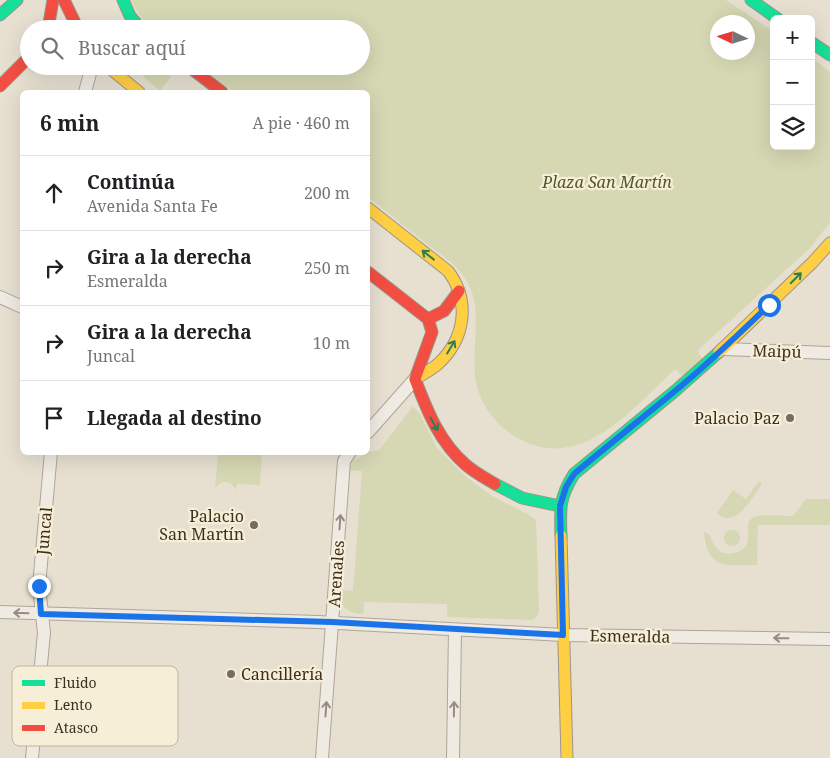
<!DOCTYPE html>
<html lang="es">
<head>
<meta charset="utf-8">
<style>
  :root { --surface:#fff; --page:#f2f2f2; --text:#202124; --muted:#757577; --line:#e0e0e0 }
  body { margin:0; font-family:"Noto Serif",serif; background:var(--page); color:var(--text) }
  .controls { position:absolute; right:15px; top:15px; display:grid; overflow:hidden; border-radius:8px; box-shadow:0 5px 20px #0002 }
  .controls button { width:45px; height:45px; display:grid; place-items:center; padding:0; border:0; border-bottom:1px solid var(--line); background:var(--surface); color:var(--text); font:25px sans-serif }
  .compass { position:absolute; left:710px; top:15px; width:45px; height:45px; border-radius:50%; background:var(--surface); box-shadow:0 5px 20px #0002; rotate:274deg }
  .stop { position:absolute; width:15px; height:15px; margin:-11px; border:4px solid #1a73e8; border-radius:50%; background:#fff }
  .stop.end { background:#1a73e8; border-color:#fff; box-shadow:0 1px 5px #0008 }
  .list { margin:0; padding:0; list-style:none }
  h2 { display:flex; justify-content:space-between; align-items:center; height:65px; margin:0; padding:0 20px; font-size:21px }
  h2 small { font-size:16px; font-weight:400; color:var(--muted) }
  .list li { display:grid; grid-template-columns:32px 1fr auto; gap:15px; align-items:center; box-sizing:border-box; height:75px; padding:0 20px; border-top:1px solid var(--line) }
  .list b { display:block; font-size:19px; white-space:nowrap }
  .list p { margin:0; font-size:16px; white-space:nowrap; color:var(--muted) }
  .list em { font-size:16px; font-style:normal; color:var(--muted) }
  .icon { flex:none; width:28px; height:28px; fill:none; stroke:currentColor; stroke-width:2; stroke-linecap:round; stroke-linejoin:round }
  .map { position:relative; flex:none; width:830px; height:758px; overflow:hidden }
  .search { position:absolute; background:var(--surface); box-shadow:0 5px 20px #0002; left:20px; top:20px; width:350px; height:55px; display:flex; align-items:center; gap:12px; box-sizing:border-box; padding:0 18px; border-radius:28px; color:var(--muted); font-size:19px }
  .panel { position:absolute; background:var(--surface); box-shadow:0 5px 20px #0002; left:20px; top:90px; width:350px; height:365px; border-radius:8px }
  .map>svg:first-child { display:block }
  .green { fill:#d6d7b3; fill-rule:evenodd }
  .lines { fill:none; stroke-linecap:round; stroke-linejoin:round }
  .street-casing { stroke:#ada599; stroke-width:14 }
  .fast-casing { stroke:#9c958a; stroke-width:13 }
  .slow-casing { stroke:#9c958a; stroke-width:13 }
  .jam-casing { stroke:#9c958a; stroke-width:13 }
  .street { stroke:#efebe3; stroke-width:12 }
  .fast { stroke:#16e098; stroke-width:11 }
  .slow { stroke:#ffcf43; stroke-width:11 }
  .jam { stroke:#f24e42; stroke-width:11 }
  .oneway { stroke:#2b7e56 }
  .oneway2 { stroke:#968c82 }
  .route { stroke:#1a73e8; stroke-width:6 }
  .poi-dot { fill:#786c5e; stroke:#f7eed8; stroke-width:2 }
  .labels { text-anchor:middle; stroke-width:4.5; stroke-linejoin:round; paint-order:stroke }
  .park-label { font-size:16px; font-style:italic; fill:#4d5a26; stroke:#f7eed8 }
  .street-label { font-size:16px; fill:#3d2e20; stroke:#f7eed8 }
  .poi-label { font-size:16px; fill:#3d2e20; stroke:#f7eed8; text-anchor:end }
  .key { fill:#f7eed8; stroke:#bfb4a1; stroke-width:1 }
  .key-label { font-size:14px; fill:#3d2e20 }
</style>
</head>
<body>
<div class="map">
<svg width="830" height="758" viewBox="0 0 830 758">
  <rect width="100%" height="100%" fill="#e7e0d1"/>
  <!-- green -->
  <g class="green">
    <path d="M 130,0 L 726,0 L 774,32 L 774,146 L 811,146 L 811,57 L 830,72 L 830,222 L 810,248 L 697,351 L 704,360 L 683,377 L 675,369 C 632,409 580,475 516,437 C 497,426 483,408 477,387 C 469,354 484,313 468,283 C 459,266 441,255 427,244 C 407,228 387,212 368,197 L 368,92 L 234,92 L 199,66 L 361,66 L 361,29 L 149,29 ZM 718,22 L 748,22 L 748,52 L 718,52 Z"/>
    <path d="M 152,66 L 157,66 L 171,77 L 160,91 L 143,77 Z"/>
    <path d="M 413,406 L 420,414 L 437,448 L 465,476 L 492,496 L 529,515 L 536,520 L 539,610 L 538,615 L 533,620 L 447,617 L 447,604 L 364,602 L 363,614 C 347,613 340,607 340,590 L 353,591 L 362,471 L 349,470 L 353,461 L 369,452 L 379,450 Z"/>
    <path d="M 218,453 L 262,453 L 260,485 L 237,484 L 236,490 L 231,483 C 224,481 219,482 215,489 Z"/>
    <path d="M 759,481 L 762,484 C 753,496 735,531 717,513 L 733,490 L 746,499 Z"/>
    <path d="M 806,499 L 830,499 L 830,525 L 758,525 L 757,565 C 725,565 708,571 704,532 L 710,535 C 712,541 714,547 720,551 C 724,554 729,554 734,553 C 758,548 742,526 751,519 C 757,513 784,516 793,516 Z"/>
    <circle cx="732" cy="538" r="8"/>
  </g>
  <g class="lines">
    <defs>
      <g id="street">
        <path d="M 85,92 L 92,66"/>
        <path d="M 0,297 L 22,307"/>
        <path d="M 723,349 L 830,353"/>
        <path d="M 368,432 L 415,379"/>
        <path d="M 0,612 L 318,622 L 563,635 L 830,639"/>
        <path d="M 32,758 L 44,633 L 39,586 L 51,452"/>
        <path d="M 322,758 L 344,461 L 350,452"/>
        <path d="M 453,758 L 455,630"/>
      </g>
      <g id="fast">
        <path d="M 123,0 L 130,16 L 141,29"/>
        <path d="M 751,0 L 778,19"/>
        <path d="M 0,15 L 17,0"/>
        <path d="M 811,42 L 830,55"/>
        <path d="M 495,484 L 522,498 L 560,506"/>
        <path d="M 561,536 C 560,509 559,498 574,474 L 675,391 L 719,352"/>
      </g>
      <g id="slow">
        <path d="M 107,66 L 139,92"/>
        <path d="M 368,208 L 448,271 C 471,301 465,339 438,364 C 431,370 423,374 415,379"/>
        <path d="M 719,352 L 812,263 L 830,243"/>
        <path d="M 561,536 L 567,758"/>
      </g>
      <g id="jam">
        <path d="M 64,0 L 78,29"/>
        <path d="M 48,29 L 53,0"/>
        <path d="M 188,66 L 222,92"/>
        <path d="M 0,86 L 29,57"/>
        <path d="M 368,272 L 428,319 L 432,332 L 415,379 C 427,410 439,442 466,465 C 474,472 485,478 495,484"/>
        <path d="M 428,319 L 444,311 L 459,291"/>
      </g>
    </defs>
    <!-- street casing -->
    <use href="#street" class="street-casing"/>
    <!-- fast casing -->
    <use href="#fast" class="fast-casing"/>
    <!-- slow casing -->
    <use href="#slow" class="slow-casing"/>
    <!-- jam casing -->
    <use href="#jam" class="jam-casing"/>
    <!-- street -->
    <use href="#street" class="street"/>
    <!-- fast -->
    <use href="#fast" class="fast"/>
    <!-- slow -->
    <use href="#slow" class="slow"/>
    <!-- jam -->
    <use href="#jam" class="jam"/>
  </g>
  <!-- one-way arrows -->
  <defs><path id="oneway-shaft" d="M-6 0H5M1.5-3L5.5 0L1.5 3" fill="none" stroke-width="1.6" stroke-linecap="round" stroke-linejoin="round" transform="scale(1.25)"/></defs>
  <g class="oneway">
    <use href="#oneway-shaft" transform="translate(428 255) rotate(-142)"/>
    <use href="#oneway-shaft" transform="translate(796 278) rotate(-45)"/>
    <use href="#oneway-shaft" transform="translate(451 347) rotate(-59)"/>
    <use href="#oneway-shaft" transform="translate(434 424) rotate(61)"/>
  </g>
  <g class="oneway2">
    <use href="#oneway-shaft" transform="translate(340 522) rotate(-86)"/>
    <use href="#oneway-shaft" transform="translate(21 613) rotate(-178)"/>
    <use href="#oneway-shaft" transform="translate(781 638) rotate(-179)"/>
    <use href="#oneway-shaft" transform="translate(326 709) rotate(-86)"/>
    <use href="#oneway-shaft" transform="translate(454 709) rotate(-89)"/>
  </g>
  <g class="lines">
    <!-- route -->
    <path class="route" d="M 39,586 L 41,614 L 332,622 L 563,635 L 560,506 L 566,487 L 574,474 C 607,446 641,419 675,391 C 708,364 738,335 769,305"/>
  </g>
  <!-- markers -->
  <g class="poi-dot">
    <circle cx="790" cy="418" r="5"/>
    <circle cx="254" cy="525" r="5"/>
    <circle cx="231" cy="674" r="5"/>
  </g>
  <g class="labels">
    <!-- park labels -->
    <g class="park-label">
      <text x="607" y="188">Plaza San Martín</text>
    </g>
    <!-- street labels -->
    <g class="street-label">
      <text transform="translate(777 351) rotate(2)" y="6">Maipú</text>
      <text transform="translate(44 531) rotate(-85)" y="6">Juncal</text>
      <text transform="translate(336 574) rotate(-86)" y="6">Arenales</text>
      <text transform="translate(630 636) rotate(1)" y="6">Esmeralda</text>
    </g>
    <!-- poi labels -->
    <g class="poi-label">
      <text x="780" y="424">Palacio Paz</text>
      <text x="244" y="522">Palacio<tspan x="244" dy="18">San Martín</tspan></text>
      <text x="241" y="680" text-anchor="start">Cancillería</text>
    </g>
  </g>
  <!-- legend -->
  <rect x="12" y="666" width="166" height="80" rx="8" class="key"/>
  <rect x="22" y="680" width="23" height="6" fill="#16e098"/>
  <rect x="22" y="702" width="23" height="7" fill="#ffcf43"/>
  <rect x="22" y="725" width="23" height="6" fill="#f24e42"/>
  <g class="key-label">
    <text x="54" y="688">Fluido</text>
    <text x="54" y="710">Lento</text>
    <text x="54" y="733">Atasco</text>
  </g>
</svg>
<div class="controls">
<button>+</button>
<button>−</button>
<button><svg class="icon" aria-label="layers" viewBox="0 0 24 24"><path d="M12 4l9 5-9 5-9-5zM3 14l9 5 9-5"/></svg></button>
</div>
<svg class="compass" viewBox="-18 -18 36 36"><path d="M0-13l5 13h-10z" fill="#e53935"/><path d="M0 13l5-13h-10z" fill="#757577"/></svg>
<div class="stop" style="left:769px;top:305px"></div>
<div class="stop end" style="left:39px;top:586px"></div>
<div class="search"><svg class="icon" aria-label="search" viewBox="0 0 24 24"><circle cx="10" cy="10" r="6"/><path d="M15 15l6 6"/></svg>Buscar aquí</div>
<section class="panel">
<h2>6 min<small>A pie · 460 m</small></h2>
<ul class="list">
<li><svg class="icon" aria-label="ahead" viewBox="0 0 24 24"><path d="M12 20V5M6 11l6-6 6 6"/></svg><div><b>Continúa</b><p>Avenida Santa Fe</p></div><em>200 m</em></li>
<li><svg class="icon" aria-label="right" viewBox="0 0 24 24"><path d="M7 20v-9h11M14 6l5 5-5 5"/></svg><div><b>Gira a la derecha</b><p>Esmeralda</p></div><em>250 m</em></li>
<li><svg class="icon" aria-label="right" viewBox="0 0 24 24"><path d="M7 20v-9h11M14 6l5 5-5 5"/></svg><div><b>Gira a la derecha</b><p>Juncal</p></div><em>10 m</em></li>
<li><svg class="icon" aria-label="arrive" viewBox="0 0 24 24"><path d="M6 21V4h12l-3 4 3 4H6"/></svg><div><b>Llegada al destino</b></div></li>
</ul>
</section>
</div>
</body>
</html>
